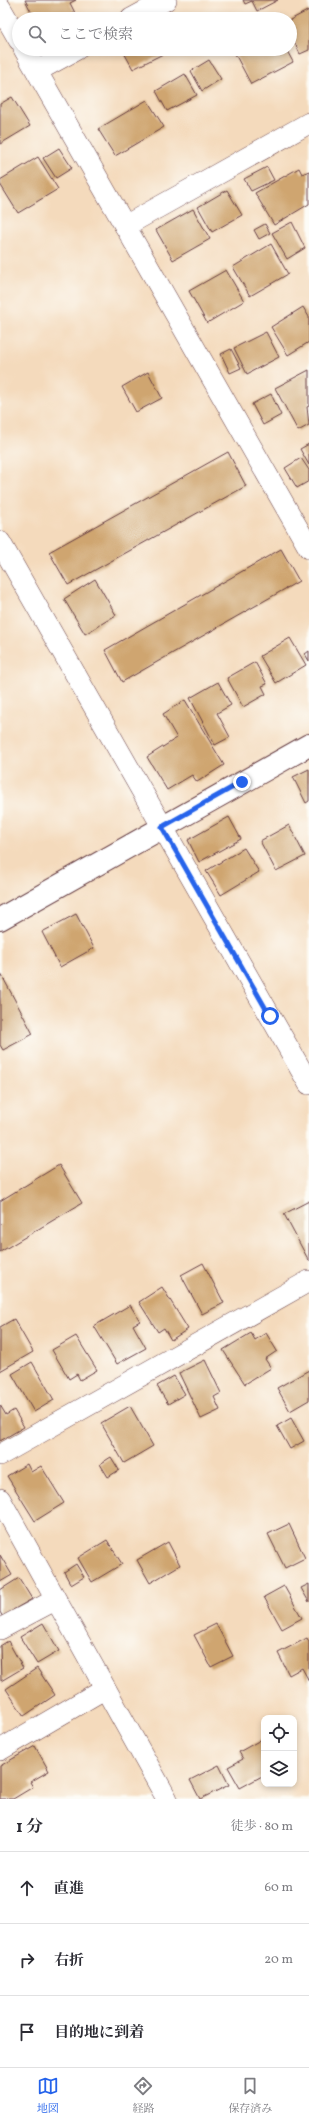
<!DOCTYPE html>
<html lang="ja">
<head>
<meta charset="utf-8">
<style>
  :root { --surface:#fff; --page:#f7f7f7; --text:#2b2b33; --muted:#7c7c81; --line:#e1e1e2; --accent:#2563eb }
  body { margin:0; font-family:Vollkorn,"Noto Serif JP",serif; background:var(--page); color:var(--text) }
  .controls { position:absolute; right:12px; bottom:12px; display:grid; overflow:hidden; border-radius:8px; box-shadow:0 2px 6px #0003 }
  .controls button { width:36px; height:36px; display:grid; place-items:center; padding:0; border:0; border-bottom:1px solid var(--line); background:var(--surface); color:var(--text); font:20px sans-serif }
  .stop { position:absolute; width:12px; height:12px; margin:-9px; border:3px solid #2563eb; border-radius:50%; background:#fff }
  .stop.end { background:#2563eb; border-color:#fff; box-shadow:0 1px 4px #0008 }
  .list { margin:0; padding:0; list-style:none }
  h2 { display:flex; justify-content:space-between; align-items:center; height:52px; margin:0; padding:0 16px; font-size:17px }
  h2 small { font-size:13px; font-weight:400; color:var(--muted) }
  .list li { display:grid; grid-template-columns:26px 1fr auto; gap:12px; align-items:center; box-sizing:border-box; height:72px; padding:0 16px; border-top:1px solid var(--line) }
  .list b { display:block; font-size:15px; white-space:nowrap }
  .list em { font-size:13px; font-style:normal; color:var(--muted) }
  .icon { flex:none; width:22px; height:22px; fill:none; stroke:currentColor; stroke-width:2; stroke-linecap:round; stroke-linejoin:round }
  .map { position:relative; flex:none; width:309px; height:1799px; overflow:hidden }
  .search { position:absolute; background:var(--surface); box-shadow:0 2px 6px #0003; left:12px; right:12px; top:12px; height:44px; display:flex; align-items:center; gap:10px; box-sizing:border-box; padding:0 14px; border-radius:22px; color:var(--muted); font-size:15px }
  .sheet { height:268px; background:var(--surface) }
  nav { display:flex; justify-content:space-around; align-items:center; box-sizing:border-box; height:56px; border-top:1px solid var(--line); background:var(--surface); font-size:11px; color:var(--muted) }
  nav a { display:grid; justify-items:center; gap:2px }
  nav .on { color:var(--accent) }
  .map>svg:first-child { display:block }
  .building { fill:#cfa56f }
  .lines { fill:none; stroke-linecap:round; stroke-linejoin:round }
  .minor-casing { stroke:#643b41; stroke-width:22 }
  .tertiary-casing { stroke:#643b41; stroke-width:24 }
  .minor { stroke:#fff; stroke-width:21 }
  .tertiary { stroke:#fff; stroke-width:22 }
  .route { stroke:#2563eb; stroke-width:5 }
</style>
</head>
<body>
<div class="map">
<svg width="309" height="1799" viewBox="0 0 309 1799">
  <rect width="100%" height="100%" fill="#fdfcf7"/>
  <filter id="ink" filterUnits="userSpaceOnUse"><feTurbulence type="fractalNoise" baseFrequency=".025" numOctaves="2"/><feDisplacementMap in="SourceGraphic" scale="8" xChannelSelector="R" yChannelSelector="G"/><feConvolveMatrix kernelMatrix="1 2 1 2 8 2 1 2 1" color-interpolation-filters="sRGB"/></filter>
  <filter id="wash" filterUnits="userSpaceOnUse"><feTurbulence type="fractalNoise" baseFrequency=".012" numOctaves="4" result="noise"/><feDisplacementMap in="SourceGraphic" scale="16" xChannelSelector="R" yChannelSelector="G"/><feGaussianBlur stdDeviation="0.9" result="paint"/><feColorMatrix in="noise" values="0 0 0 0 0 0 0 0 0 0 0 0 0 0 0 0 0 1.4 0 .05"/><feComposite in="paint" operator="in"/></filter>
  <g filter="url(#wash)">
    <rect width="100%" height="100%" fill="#f4dabc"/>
    <g id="blocks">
      <!-- building -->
      <g class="building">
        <path d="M 25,0 L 76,0 L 70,3 L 75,13 L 66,17 L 67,19 L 35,19 Z"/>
        <path d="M 243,0 L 278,0 L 257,11 L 252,1 L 245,4 Z"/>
        <path d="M 309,10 L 309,50 L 300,54 L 290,33 L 290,20 Z"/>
        <path d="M 122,49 L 166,49 L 167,52 L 133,69 Z"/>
        <path d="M 239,49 L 286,49 L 293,62 L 251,84 L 234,52 Z"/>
        <path d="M 209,60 L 221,79 L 202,91 L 191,71 Z"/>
        <path d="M 185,74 L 197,95 L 167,111 L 156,91 Z"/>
        <path d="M 12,97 L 30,126 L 0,144 L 0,104 Z"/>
        <path d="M 147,100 L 164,127 L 115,156 L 98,129 Z"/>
        <path d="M 59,148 L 72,168 L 56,178 L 43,158 Z"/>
        <path d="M 38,157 L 58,189 L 18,213 L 0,184 L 0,180 Z"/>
        <path d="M 267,167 L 274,180 L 251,191 L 244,179 Z"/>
        <path d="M 299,168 L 302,174 L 309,171 L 309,204 L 274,225 L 255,193 Z"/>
        <path d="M 227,190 L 242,215 L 212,232 L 198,207 Z"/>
        <path d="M 193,209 L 210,239 L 173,260 L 156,230 Z"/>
        <path d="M 292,222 L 305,248 L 287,259 L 272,233 Z"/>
        <path d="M 265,224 L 270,233 L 259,239 L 254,230 Z"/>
        <path d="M 271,244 L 288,274 L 250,296 L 233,267 Z"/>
        <path d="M 226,270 L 244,301 L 207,323 L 189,291 Z"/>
        <path d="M 303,307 L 309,317 L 309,342 L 288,355 L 271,327 Z"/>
        <path d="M 266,332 L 279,357 L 247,374 L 234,348 Z"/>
        <path d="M 231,349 L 241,368 L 230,373 L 221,354 Z"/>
        <path d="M 309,370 L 309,406 L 307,407 L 309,425 L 298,431 L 275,388 Z"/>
        <path d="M 148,372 L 162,398 L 136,412 L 122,387 Z"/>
        <path d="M 271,394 L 281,415 L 263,425 L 252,404 Z"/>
        <path d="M 309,444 L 309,465 L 300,449 Z"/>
        <path d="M 228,452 L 246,486 L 68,585 L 49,552 Z"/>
        <path d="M 301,458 L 309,470 L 309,481 L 297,488 L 285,468 Z"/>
        <path d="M 281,549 L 299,581 L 122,682 L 105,650 Z"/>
        <path d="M 95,579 L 116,615 L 85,634 L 64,599 Z"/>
        <path d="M 290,638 L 306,665 L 276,683 L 260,656 Z"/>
        <path d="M 309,651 L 309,661 L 305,654 Z"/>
        <path d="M 255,662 L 267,684 L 262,686 L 266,694 L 243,707 L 227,678 Z"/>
        <path d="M 218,682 L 231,705 L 217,713 L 230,737 L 215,745 L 190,698 Z"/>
        <path d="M 185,700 L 224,765 L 197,782 L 192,775 L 167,790 L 147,757 L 177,738 L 163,714 Z"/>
        <path d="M 309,769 L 309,801 L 306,803 L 293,777 Z"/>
        <path d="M 229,817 L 241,839 L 199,862 L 188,840 Z"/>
        <path d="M 289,825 L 305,856 L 276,871 L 260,841 Z"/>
        <path d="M 244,848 L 259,872 L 221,895 L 206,871 Z"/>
        <path d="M 76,914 L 94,948 L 60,967 L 42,932 Z"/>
        <path d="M 0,972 L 33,1034 L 3,1050 L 0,1045 Z"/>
        <path d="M 59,1165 L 82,1203 L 0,1252 L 0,1201 Z"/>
        <path d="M 309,1201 L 309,1261 L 284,1214 Z"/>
        <path d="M 203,1263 L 224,1303 L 202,1314 L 181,1275 Z"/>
        <path d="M 162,1287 L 188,1329 L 171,1340 L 164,1328 L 158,1332 L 139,1302 Z"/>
        <path d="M 130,1305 L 140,1321 L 133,1325 L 146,1348 L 117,1364 L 94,1326 Z"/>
        <path d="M 14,1319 L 33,1352 L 0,1371 L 0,1327 Z"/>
        <path d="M 251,1333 L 255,1340 L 266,1333 L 277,1351 L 265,1359 L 271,1368 L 245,1384 L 223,1350 Z"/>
        <path d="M 76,1336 L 97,1370 L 80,1380 L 77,1374 L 69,1379 L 52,1350 Z"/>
        <path d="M 205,1360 L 221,1393 L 214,1397 L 220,1410 L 201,1419 L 179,1373 Z"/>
        <path d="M 32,1362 L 54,1400 L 34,1412 L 12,1374 Z"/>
        <path d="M 309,1370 L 309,1400 L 290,1411 L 277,1388 Z"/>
        <path d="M 174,1376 L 185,1394 L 168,1404 L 157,1386 Z"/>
        <path d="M 0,1405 L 6,1415 L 14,1410 L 24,1427 L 0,1441 Z"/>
        <path d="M 130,1406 L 153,1446 L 124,1463 L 101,1423 Z"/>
        <path d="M 291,1418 L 304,1441 L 290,1449 L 277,1426 Z"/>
        <path d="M 111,1457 L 119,1470 L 108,1477 L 100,1464 Z"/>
        <path d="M 27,1464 L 31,1472 L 41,1466 L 64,1503 L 35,1521 L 7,1476 Z"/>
        <path d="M 289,1524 L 305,1558 L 285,1568 L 268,1534 Z"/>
        <path d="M 107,1540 L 122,1564 L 92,1582 L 78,1558 Z"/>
        <path d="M 168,1542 L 180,1565 L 150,1583 L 137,1560 Z"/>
        <path d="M 0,1555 L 12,1575 L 0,1582 Z"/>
        <path d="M 76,1564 L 84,1577 L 71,1585 L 64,1572 Z"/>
        <path d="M 19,1578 L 32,1599 L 13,1610 L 16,1614 L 5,1621 L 0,1612 L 0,1590 Z"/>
        <path d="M 309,1584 L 309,1602 L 301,1588 Z"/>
        <path d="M 284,1586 L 302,1618 L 282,1629 L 264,1597 Z"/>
        <path d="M 43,1623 L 59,1651 L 37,1664 L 20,1637 Z"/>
        <path d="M 216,1624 L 233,1656 L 211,1667 L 194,1635 Z"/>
        <path d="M 307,1638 L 309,1642 L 309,1681 L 302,1668 L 289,1675 L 278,1653 Z"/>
        <path d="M 8,1641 L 23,1668 L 1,1681 L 0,1646 Z"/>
        <path d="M 37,1668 L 55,1695 L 24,1716 L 6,1689 Z"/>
        <path d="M 264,1738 L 264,1775 L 240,1788 L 228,1767 L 243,1759 L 239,1752 Z"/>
        <path d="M 35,1746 L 49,1771 L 30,1782 L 33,1787 L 13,1799 L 0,1799 L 0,1766 Z"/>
        <path d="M 219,1765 L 229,1785 L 200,1799 L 190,1780 Z"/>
      </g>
    </g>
  </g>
  <g filter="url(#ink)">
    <use href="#blocks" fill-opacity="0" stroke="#643b41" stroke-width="1"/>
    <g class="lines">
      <defs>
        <g id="minor">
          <path d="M 0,7 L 19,40"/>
          <path d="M 131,19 L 166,0"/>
          <path d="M 24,49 L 309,548"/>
          <path d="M 37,71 L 77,49"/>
          <path d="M 125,226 L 309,123"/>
          <path d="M 0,542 L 309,1084"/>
          <path d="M 0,1455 L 309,1281"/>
          <path d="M 0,1499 L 167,1799"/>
          <path d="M 0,1629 L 55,1600"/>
          <path d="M 0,1750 L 104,1689"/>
        </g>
        <path id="tertiary" d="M 0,919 L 309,745"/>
      </defs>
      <!-- minor casing -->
      <use href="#minor" class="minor-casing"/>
      <!-- tertiary casing -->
      <use href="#tertiary" class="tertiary-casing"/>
      <!-- minor -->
      <use href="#minor" class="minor"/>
      <!-- tertiary -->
      <use href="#tertiary" class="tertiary"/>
    </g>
  </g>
  <g class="lines" filter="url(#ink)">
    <!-- route -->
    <path class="route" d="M 242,782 L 162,827 L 270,1016"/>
  </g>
</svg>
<div class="controls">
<button><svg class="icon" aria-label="locate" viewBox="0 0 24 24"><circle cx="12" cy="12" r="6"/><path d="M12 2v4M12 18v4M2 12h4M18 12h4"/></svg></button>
<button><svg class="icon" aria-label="layers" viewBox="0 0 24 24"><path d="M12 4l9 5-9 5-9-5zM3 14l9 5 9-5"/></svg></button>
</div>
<div class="stop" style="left:270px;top:1016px"></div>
<div class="stop end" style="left:242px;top:782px"></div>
<div class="search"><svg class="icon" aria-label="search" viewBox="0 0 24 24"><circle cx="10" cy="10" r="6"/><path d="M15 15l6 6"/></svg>ここで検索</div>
</div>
<section class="sheet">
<h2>1 分<small>徒歩 · 80 m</small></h2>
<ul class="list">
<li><svg class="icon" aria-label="ahead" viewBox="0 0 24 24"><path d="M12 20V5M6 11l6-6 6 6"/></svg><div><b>直進</b></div><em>60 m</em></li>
<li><svg class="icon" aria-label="right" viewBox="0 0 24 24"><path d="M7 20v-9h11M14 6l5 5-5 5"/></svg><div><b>右折</b></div><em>20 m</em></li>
<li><svg class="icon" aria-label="arrive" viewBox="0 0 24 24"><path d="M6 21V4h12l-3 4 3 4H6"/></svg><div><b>目的地に到着</b></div></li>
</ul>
</section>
<nav>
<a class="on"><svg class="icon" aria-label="map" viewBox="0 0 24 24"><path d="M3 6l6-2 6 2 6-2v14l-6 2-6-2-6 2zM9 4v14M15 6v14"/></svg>地図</a>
<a><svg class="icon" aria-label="directions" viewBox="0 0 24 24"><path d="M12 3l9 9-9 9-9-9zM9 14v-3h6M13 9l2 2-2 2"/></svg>経路</a>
<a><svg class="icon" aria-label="saved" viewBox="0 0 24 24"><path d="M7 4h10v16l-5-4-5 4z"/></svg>保存済み</a>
</nav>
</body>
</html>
